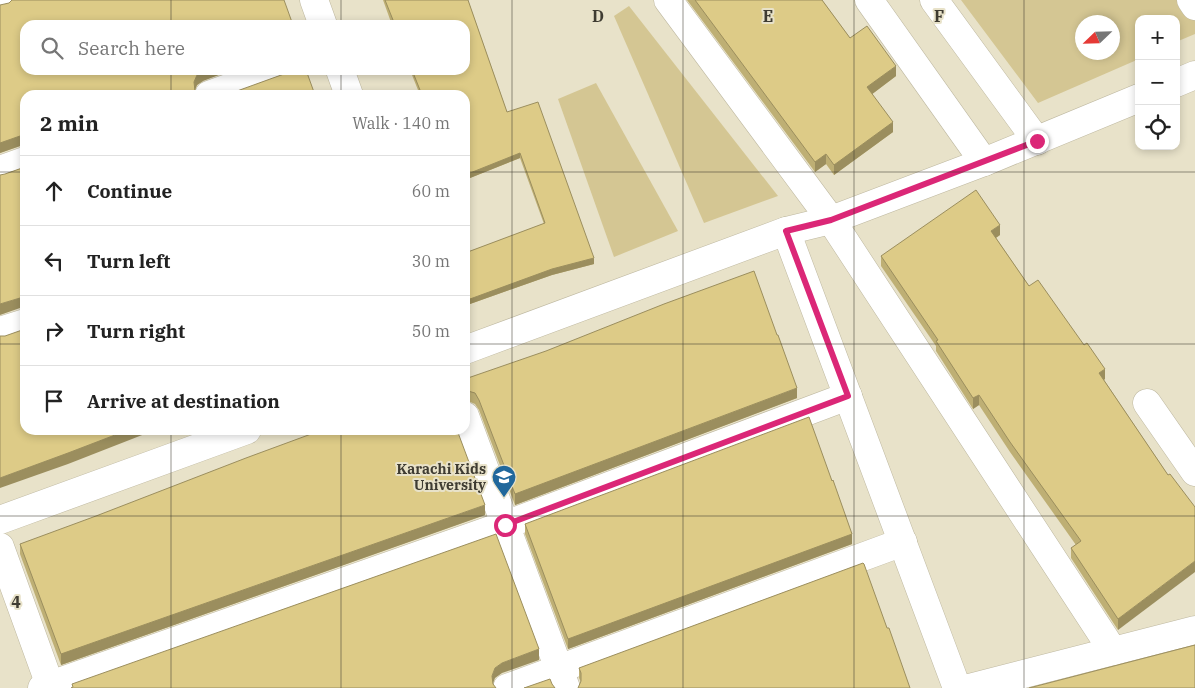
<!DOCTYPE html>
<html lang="en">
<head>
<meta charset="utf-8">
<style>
  :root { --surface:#fff; --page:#f6f6f6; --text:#222; --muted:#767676; --line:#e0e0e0 }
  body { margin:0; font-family:"IBM Plex Serif",serif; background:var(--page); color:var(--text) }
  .controls { position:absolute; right:15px; top:15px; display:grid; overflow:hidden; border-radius:10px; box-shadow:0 2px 8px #0003 }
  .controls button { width:45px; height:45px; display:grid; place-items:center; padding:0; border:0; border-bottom:1px solid var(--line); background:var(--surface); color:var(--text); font:25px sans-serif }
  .compass { position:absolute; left:1075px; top:15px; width:45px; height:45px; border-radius:50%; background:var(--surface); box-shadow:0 2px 8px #0003; rotate:247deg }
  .stop { position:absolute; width:15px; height:15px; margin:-11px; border:4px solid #db2777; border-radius:50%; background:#fff }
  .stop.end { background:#db2777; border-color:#fff; box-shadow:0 1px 5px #0008 }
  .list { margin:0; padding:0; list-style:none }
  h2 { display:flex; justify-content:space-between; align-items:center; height:65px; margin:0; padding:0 20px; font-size:21px }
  h2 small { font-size:16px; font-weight:400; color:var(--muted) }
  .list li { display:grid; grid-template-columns:32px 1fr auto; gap:15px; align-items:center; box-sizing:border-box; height:70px; padding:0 20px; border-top:1px solid var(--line) }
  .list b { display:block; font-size:19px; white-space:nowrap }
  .list em { font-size:16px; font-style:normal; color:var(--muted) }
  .icon { flex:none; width:28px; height:28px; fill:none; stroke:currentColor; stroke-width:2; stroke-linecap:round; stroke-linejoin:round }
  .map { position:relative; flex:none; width:1195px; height:688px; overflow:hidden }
  .search { position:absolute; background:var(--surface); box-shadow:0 2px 8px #0003; left:20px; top:20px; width:450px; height:55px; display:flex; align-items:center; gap:12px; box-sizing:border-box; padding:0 18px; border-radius:15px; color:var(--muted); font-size:19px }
  .panel { position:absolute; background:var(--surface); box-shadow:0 2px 8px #0003; left:20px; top:90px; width:450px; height:345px; border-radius:15px }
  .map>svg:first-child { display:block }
  .green { fill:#d4c693; fill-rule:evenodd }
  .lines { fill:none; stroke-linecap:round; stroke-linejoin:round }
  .street-casing { stroke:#beb8a0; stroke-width:29 }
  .secondary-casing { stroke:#beb8a0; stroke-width:29 }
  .street { stroke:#fff; stroke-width:28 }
  .secondary { stroke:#fff; stroke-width:28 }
  .wall { fill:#beaf74 }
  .shaded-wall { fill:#9b8e5e }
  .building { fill:#ddcb87; stroke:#9b8e5e }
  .route { stroke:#db2777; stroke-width:6 }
  .grid { fill:none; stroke:#3f3c32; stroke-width:1; stroke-opacity:0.55 }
  .labels { text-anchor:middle; stroke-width:4; stroke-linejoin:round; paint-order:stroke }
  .poi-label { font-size:14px; font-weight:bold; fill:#3f3c32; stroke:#e8e2c9; text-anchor:end }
  .grid-label { font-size:16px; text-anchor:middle; font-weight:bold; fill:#3f3c32; stroke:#e8e2c9; stroke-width:4; stroke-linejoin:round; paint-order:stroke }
</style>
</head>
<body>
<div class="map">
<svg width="1195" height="688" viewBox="0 0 1195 688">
  <rect width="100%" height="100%" fill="#e8e2c9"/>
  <!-- green -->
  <g class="green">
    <path d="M 961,0 L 1180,0 L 1195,21 L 1195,34 L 1176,42 L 1176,19 L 1139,19 L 1139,59 L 1038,103 ZM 1082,22 L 1112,22 L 1112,52 L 1082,52 Z"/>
    <path d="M 629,6 L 778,196 L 704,223 L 614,16 Z"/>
    <path d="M 596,83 L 678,231 L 614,257 L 558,99 Z"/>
  </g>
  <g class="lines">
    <defs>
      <g id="street">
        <path d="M 0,0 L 1,0"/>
        <path d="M 314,0 L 323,25"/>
        <path d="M 668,0 L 831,220 L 1113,651"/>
        <path d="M 869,0 L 984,162"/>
        <path d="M 934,0 L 1037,141"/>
        <path d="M 340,70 L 349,95"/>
        <path d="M 1176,83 L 1195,75"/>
        <path d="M 209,95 L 278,70"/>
        <path d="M 0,170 L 25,161"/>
        <path d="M 786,231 L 957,688"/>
        <path d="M 0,331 L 25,323"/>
        <path d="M 465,350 L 786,231 L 831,220 L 984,162 L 1139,98"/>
        <path d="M 1147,403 L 1195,472"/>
        <path d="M 465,416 L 566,688"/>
        <path d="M 0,520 L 247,430"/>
        <path d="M 0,547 L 51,688"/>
        <path d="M 42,688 L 505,525 L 848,396"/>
        <path d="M 507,688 L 903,542"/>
        <path d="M 969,688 L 1195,630"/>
      </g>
      <path id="secondary" d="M 1191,0 L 1195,6"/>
    </defs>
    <!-- street casing -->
    <use href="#street" class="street-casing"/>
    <!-- secondary casing -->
    <use href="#secondary" class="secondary-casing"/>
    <!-- street -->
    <use href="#street" class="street"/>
    <!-- secondary -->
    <use href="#secondary" class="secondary"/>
  </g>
  <!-- wall -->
  <g class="wall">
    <path d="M 383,0 L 468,0 L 507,112 L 594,264 L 552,275 L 470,304 L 465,291 L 465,253 L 544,224 L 520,158 L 465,180 L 465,95 L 420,95 L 410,70 L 465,70 L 465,25 L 392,25 Z"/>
    <path d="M 687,0 L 822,0 L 850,38 L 896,76 L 872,94 L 893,132 L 834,175 L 826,164 L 815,172 Z"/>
    <path d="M 0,5 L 203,81 L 197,85 L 195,90 L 25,95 L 25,146 L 20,146 L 0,153 Z"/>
    <path d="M 25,167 L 25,308 L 20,308 L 5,174 Z"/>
    <path d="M 1000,235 L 996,238 L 1029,286 L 1105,379 L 1104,380 L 1168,475 L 1118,630 L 1071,558 L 1071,548 L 1076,545 L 1010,452 L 979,405 L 973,409 L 936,351 L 936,346 L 881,266 L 881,256 Z"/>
    <path d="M 465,379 L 797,398 L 515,505 L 479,410 L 475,404 L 468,401 L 465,401 Z"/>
    <path d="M 832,481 L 852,544 L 568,649 L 525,534 L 525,524 Z"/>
    <path d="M 485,515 L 61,665 L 20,554 L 20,544 Z"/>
    <path d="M 887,628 L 581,682 L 579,678 L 579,668 Z"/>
  </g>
  <!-- shaded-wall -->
  <g class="shaded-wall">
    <path d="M 896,66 L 896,76 L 867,98 L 867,87 Z"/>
    <path d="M 204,70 L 232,70 L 203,81 L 197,85 L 194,92 L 194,82 L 197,75 Z"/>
    <path d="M 893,122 L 893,132 L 834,175 L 834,165 Z"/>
    <path d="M 20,136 L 20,146 L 0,153 L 0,143 Z"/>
    <path d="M 520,153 L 520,158 L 465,180 L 465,175 Z"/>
    <path d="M 826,154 L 826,164 L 815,172 L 815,162 Z"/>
    <path d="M 1000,225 L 1000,235 L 991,241 L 991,231 Z"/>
    <path d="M 594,258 L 594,264 L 552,275 L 470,304 L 470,299 L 552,269 Z"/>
    <path d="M 20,298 L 20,308 L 0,315 L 0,304 Z"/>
    <path d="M 1105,369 L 1105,379 L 1099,383 L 1099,373 Z"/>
    <path d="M 797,388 L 797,398 L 515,505 L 515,494 Z"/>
    <path d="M 979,395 L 979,405 L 973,409 L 973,398 Z"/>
    <path d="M 128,430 L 155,430 L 68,464 L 0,488 L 0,478 Z"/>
    <path d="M 485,505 L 485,515 L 61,665 L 61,654 Z"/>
    <path d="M 852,534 L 852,544 L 568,649 L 568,639 Z"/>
    <path d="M 1195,561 L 1195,572 L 1118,630 L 1118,619 Z"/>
    <path d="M 539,649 L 539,660 L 502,673 L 495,678 L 492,686 L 492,676 L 495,668 L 502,663 Z"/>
  </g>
  <!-- building -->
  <g class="building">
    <path d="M 12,0 L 284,0 L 293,25 L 25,25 L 25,70 L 204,70 L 197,75 L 194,82 L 195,91 L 198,95 L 25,95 L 25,136 L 20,136 L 0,143 L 0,5 L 9,3 Z"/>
    <path d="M 385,0 L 468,0 L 507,112 L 538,102 L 594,258 L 552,269 L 470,299 L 465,285 L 465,253 L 545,223 L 520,153 L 465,175 L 465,95 L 422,95 L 412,70 L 465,70 L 465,25 L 395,25 Z"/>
    <path d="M 695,0 L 822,0 L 850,38 L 867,26 L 896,66 L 867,87 L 893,122 L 834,165 L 826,154 L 815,162 Z"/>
    <path d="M 289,70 L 306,70 L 315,95 L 226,95 L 284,74 Z"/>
    <path d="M 25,167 L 25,298 L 20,298 L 0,304 L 0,175 L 5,174 Z"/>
    <path d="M 976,190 L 1000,225 L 991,231 L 1029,286 L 1038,280 L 1084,345 L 1087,343 L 1105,369 L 1099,373 L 1168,475 L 1170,474 L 1195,507 L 1195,561 L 1118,619 L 1071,548 L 1081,541 L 1010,442 L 979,395 L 973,398 L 936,341 L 938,340 L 881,256 Z"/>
    <path d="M 754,271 L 777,335 L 778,335 L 797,388 L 515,494 L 479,400 L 475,393 L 468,391 L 465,391 L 465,379 L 546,351 L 664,304 Z"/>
    <path d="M 25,329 L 25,430 L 128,430 L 68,453 L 0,478 L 0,336 L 5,336 Z"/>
    <path d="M 809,417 L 832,481 L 833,480 L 852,534 L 568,639 L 525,524 Z"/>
    <path d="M 322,430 L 457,430 L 485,505 L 61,654 L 20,544 L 96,516 L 246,458 Z"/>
    <path d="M 496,534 L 539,649 L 502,663 L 495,668 L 492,676 L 493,684 L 496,688 L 71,688 L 73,687 L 72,684 Z"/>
    <path d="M 863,563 L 864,564 L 887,628 L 889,628 L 910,688 L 578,688 L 581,681 L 581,673 L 579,668 Z"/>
    <path d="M 1195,645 L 1195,688 L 1029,688 Z"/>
    <path d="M 550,679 L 552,684 L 555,688 L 524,688 Z"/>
  </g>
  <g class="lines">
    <!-- route -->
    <path class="route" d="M 505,525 L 848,396 L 786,231 L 831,220 L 1037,141"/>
  </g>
  <!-- grid -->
  <path class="grid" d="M 171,0 L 171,25M 341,0 L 341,25M 512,0 L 512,688M 683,0 L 683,688M 854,0 L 854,688M 1024,0 L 1024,688M 171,70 L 171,95M 341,70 L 341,95M 0,172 L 25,172M 465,172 L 1195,172M 0,344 L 25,344M 465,344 L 1195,344M 171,430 L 171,688M 341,430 L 341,688M 0,516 L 1195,516"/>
  <!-- icons -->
  <defs>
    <symbol id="university-pin" viewBox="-11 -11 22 30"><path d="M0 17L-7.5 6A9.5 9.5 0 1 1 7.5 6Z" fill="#21689c" stroke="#e8e2c9"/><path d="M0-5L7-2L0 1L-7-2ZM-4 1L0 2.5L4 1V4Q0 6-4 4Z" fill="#fff"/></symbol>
  </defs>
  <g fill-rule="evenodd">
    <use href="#university-pin" x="490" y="463" width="28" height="38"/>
  </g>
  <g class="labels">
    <!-- poi labels -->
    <g class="poi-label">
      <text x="486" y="474">Karachi Kids<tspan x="486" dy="16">University</tspan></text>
    </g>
  </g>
  <g class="grid-label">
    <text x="598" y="22">D</text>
    <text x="768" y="22">E</text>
    <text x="939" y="22">F</text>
    <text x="16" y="608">4</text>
  </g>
</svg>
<div class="controls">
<button>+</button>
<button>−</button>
<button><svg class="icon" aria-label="locate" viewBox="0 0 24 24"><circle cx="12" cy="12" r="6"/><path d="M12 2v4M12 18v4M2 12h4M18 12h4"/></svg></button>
</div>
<svg class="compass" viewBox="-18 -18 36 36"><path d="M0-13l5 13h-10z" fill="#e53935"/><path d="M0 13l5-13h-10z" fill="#767676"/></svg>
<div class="stop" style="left:505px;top:525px"></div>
<div class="stop end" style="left:1037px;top:141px"></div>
<div class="search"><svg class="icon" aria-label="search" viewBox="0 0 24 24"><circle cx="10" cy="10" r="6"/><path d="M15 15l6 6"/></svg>Search here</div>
<section class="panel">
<h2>2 min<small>Walk · 140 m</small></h2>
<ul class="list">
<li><svg class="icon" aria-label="ahead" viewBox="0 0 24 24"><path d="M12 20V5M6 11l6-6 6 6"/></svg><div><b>Continue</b></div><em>60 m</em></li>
<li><svg class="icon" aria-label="left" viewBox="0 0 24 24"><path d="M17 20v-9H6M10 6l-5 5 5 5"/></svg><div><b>Turn left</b></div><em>30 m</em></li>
<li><svg class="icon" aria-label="right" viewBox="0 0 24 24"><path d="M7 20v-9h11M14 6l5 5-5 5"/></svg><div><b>Turn right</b></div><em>50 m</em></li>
<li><svg class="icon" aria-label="arrive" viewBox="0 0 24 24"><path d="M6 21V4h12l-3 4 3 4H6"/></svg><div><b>Arrive at destination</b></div></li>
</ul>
</section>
</div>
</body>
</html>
